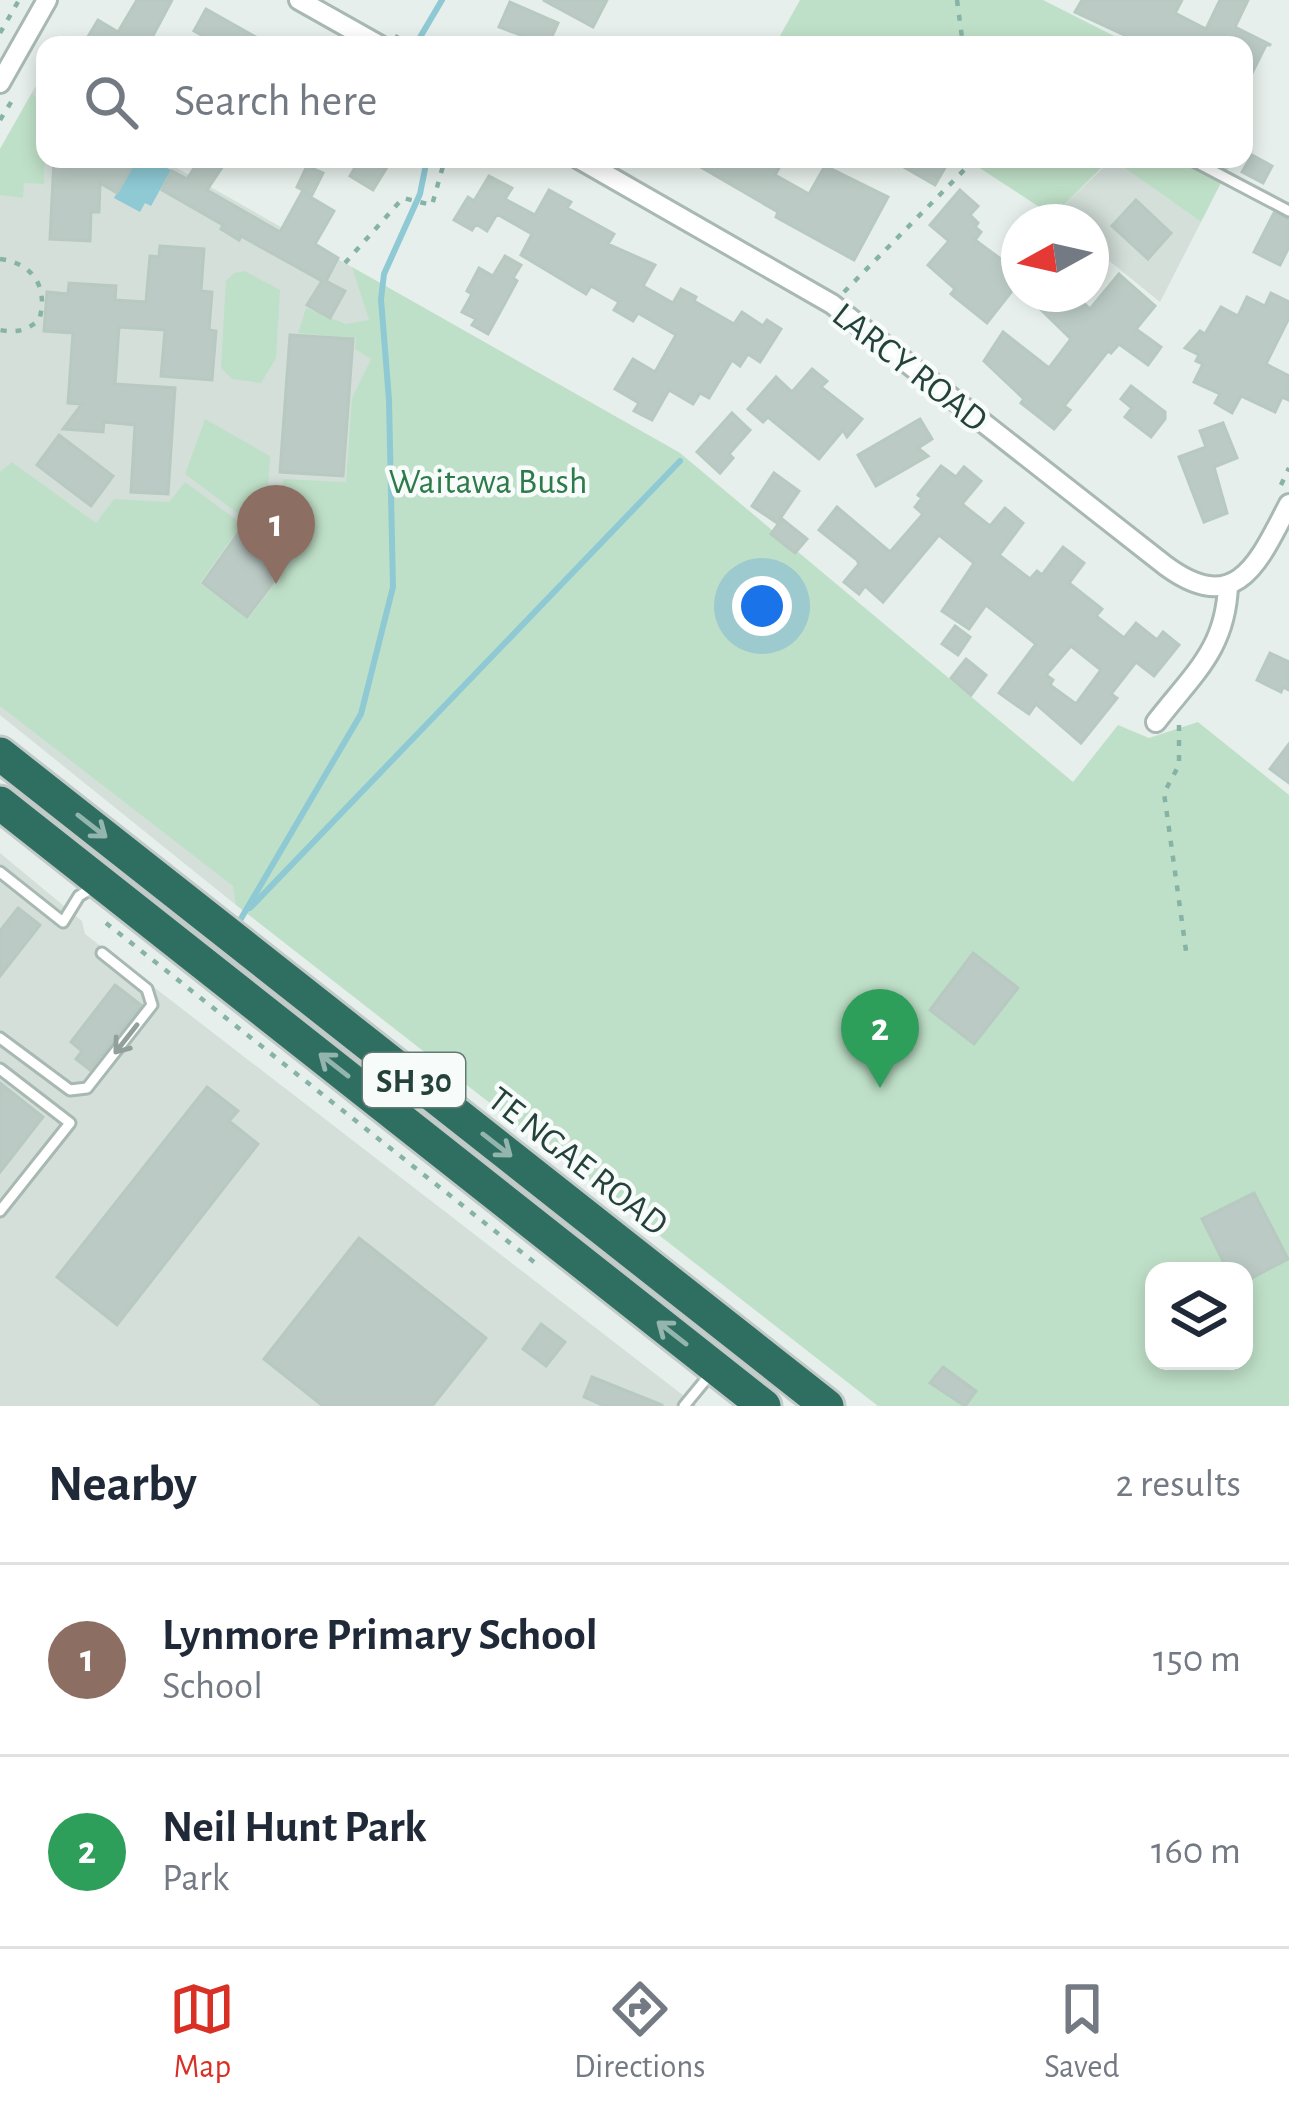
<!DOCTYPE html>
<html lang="en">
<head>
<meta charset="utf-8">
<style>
  :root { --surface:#fff; --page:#f6f6f7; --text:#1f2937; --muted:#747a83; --line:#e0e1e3; --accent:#d93025 }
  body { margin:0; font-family:"Alegreya Sans",sans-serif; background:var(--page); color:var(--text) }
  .controls { position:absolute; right:36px; bottom:36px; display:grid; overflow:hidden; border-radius:24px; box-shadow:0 6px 18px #0003 }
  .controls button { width:108px; height:108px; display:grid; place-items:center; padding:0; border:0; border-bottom:3px solid var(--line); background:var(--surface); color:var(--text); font:60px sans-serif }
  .compass { position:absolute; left:1001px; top:204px; width:108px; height:108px; border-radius:50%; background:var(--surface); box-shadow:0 6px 18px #0003; rotate:262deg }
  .you { position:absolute; left:762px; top:606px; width:42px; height:42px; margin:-30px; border:9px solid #fff; border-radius:50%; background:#1a73e8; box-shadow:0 0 0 18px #1a73e833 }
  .badge { display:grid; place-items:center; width:78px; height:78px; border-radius:50%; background:var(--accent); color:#fff; font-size:39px; font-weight:700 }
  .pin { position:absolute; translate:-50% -99px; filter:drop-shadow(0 3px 6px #0008) }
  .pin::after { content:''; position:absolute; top:63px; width:42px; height:36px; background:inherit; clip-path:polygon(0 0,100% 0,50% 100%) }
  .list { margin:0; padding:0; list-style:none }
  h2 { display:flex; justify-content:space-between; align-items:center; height:156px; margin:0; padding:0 48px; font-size:51px }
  h2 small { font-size:39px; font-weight:400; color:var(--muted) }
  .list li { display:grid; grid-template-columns:78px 1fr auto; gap:36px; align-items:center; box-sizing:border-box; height:192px; padding:0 48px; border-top:3px solid var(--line) }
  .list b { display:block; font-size:45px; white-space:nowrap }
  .list p { margin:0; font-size:39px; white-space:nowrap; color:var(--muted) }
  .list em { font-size:39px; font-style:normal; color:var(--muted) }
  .icon { flex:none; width:66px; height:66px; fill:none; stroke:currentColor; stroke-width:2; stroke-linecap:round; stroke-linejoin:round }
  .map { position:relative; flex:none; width:1289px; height:1406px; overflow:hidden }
  .search { position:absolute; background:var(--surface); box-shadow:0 6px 18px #0003; left:36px; right:36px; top:36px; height:132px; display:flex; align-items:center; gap:30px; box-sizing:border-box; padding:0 42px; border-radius:24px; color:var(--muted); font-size:45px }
  .sheet { height:540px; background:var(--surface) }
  nav { display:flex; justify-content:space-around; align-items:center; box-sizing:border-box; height:168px; border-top:3px solid var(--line); background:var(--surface); font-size:33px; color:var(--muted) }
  nav a { display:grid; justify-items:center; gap:6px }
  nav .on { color:var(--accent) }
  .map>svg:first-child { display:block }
  .built { fill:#d4dfda }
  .green { fill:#bfe0c8; fill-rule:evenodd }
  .water { fill:#8ec9d4 }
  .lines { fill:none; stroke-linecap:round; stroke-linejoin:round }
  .stream { stroke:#8ec9d4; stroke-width:6 }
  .building { fill:#bbcac4; stroke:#b8c9c2; stroke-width:3; fill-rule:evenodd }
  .lane-casing { stroke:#a8b8b2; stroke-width:15 }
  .street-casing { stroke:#a8b8b2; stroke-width:24 }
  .highway-casing { stroke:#c2cac8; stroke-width:39 }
  .path { stroke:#86b3a5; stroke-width:4.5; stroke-dasharray:6 9; stroke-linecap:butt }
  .lane { stroke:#fff; stroke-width:9 }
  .street { stroke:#fff; stroke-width:18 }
  .highway { stroke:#2f6f62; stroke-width:33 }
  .oneway { stroke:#93b5ae }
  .oneway2 { stroke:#92a09c }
  .labels { text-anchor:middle; stroke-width:9; stroke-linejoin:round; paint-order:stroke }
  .shield { fill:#f7fbf9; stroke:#637a73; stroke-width:3 }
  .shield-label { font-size:33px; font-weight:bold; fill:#24423a }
  .street-label { font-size:36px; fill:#24423a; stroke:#f7fbf9 }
  .park-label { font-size:36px; fill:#2d7a4b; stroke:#f7fbf9 }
</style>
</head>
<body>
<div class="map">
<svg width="1289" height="1406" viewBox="0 0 1289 1406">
  <rect width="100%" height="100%" fill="#e6efeb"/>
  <!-- built -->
  <g class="built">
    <path d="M 35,87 L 45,93 L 45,159 L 161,159 L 680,453 L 236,905 L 0,715 L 0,149 Z"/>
    <path d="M 1112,159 L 1201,222 L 1160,302 L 1091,246 L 1091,222 L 1061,222 L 1053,216 Z"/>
    <path d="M 0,853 L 82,921 L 85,934 L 697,1406 L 0,1406 Z"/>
  </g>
  <!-- green -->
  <g class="green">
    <path d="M 800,0 L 1043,0 L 1132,45 L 779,45 L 776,43 Z"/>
    <path d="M 32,93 L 45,111 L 44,184 L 24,183 L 23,198 L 0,195 L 0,149 Z"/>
    <path d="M 966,159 L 1110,159 L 1053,216 Z"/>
    <path d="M 1112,159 L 1233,159 L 1201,222 Z"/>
    <path d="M 352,267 L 680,453 L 1073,782 L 1118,725 L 1149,738 L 1198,722 L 1289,795 L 1289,1406 L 878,1406 L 236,905 L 233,886 L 0,706 L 0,472 L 12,462 L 96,523 L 114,499 L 169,502 L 185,482 L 242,524 L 200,583 L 248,619 L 300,550 C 276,531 281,507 283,479 L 346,482 L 352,398 L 371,359 L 355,349 L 356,338 L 298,333 L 306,308 L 346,324 L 369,320 ZM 1154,1271 L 1244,1271 L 1244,1361 L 1154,1361 Z"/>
    <path d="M 245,271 L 280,290 L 276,358 L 261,383 L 232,379 L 221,368 L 226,281 L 234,273 Z"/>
    <path d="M 205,419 L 270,456 L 266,517 L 241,516 L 185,474 Z"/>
  </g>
  <!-- water -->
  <path class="water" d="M 136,159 L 170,159 L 165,167 L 171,170 L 151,206 L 145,203 L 140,212 L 114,198 Z"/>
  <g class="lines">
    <!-- stream -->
    <g class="stream">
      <path d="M 419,39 L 442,0"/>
      <path d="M 250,908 L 680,461"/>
      <path d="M 239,922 L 361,714 L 393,587 L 389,400 L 381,299 L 384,274 L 420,194 L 427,159"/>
    </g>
  </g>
  <!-- building -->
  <g class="building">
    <path d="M 137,0 L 172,0 L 148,45 L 83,45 L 98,20 L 118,32 Z"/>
    <path d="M 543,0 L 607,0 L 593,27 Z"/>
    <path d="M 1082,0 L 1182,0 L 1175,13 L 1206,29 L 1220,0 L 1248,0 L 1235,27 L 1271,45 L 1266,45 L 1244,89 L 1244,45 L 1146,45 L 1075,12 Z"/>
    <path d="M 510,2 L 558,23 L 548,45 L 499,27 Z"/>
    <path d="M 206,9 L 270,45 L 219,45 L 194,31 Z"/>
    <path d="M 1252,155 L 1272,166 L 1263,183 L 1242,172 Z"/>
    <path d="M 54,159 L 136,159 L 117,193 L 100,183 L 99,212 L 91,212 L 90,241 L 50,239 Z"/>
    <path d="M 200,159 L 212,159 L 223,166 L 207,190 L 280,232 L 302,192 L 334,211 L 315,244 L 338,258 L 326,281 L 345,291 L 330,318 L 307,305 L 322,281 L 241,236 L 239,240 L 221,229 L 223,225 L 162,190 L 172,171 L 187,179 Z"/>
    <path d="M 360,159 L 392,159 L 373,190 L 350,176 Z"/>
    <path d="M 687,159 L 784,159 L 775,175 L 809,194 L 825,166 L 888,197 L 854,260 L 776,217 L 778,212 Z"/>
    <path d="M 890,159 L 950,159 L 935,185 Z"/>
    <path d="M 307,166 L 323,173 L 312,195 L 297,187 Z"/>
    <path d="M 489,176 L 512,188 L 505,199 L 535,215 L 549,190 L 571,202 L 567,208 L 614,234 L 608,244 L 655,265 L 643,286 L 673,303 L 681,289 L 696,297 L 694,301 L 734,324 L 742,312 L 763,326 L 767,320 L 781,329 L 760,362 L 748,354 L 740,366 L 732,360 L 709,398 L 700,393 L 693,404 L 669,390 L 652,420 L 634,411 L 639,403 L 615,389 L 633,359 L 655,372 L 676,335 L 638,313 L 633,321 L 614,310 L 619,302 L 591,286 L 586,294 L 521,255 L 532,234 L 497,214 L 487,231 L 476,224 L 472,230 L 454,220 L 468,197 L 474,201 Z"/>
    <path d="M 960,190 L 978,206 L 970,215 L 978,223 L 975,227 L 981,232 L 975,240 L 1002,260 L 1019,239 L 1019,282 L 987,323 L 951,294 L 955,289 L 928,265 L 949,241 L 930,225 Z"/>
    <path d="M 1136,200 L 1171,233 L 1148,259 L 1112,226 Z"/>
    <path d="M 1274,213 L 1289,220 L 1289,247 L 1280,265 L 1254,252 Z"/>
    <path d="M 160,246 L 204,249 L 201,291 L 212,292 L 209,330 L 216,331 L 212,380 L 161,376 L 165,330 L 119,327 L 115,384 L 175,388 L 168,494 L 131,492 L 135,425 L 104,422 L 103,432 L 63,429 L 82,404 L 68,403 L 73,333 L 44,331 L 47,292 L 68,294 L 69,283 L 116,286 L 115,300 L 146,302 L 150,256 L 159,257 Z"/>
    <path d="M 505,256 L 521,265 L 513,278 L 517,281 L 488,334 L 472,325 L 476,319 L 462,312 L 472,294 L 467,291 L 479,268 L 493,276 Z"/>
    <path d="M 1119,274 L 1155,306 L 1136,329 L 1161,347 L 1148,365 L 1119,344 L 1111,353 L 1108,351 L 1064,406 L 1070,410 L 1054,429 L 1021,403 L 1024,399 L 984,361 L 1003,332 L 1049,368 L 1071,339 L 1025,294 L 1074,294 L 1090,309 Z"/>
    <path d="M 1271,293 L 1289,302 L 1289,318 L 1266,364 L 1289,376 L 1289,400 L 1282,397 L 1275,412 L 1241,396 L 1232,413 L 1215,403 L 1220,394 L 1194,382 L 1203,364 L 1196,361 L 1199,355 L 1185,348 L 1200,331 L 1205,334 L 1221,307 L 1238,316 L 1247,297 L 1265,306 Z"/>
    <path d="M 290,335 L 353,339 L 343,476 L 280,472 Z"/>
    <path d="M 812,369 L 827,381 L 821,387 L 862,419 L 847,437 L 843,430 L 819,459 L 768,417 L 763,422 L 748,409 L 776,377 L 792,392 Z"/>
    <path d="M 1131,386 L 1165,412 L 1165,419 L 1151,437 L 1125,417 L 1132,408 L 1121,399 Z"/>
    <path d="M 732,413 L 750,430 L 729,454 L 733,458 L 720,473 L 697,452 Z"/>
    <path d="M 920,419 L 932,439 L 918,448 L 928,456 L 876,486 L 858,455 Z"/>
    <path d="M 1223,423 L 1237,458 L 1214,467 L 1227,513 L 1204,522 L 1179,457 L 1206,447 L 1200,431 Z"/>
    <path d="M 59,435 L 113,476 L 91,506 L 37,465 Z"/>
    <path d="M 941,466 L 956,477 L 964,467 L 981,481 L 962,504 L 990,526 L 1005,508 L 1023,523 L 999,555 L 1030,579 L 1037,571 L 1042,575 L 1063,547 L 1084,563 L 1069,583 L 1102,609 L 1096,616 L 1124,638 L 1136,623 L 1157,640 L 1163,632 L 1179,645 L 1154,676 L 1136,662 L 1111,694 L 1117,698 L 1081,743 L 1036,704 L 1029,714 L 999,693 L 1036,644 L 986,605 L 969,629 L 942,611 L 974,563 L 939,535 L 883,602 L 865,586 L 859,594 L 844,582 L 859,564 L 857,560 L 819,530 L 837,507 L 890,552 L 923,514 L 915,507 L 922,498 L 918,495 ZM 1071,646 L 1101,670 L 1076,704 L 1050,685 L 1053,680 L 1046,675 Z"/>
    <path d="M 774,473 L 799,491 L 777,523 L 752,506 Z"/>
    <path d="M 782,519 L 807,539 L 795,553 L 771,534 Z"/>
    <path d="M 244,525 L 271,544 L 276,538 L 295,553 L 247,617 L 203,583 Z"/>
    <path d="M 955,626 L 970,637 L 958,655 L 942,644 Z"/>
    <path d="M 1270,653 L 1289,662 L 1289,690 L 1283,687 L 1281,692 L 1257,680 Z"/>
    <path d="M 966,659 L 986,675 L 971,695 L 951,678 Z"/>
    <path d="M 1289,744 L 1289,783 L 1270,769 Z"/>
    <path d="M 18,908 L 40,925 L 0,976 L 0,931 Z"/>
    <path d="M 973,953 L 1018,988 L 974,1044 L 930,1010 Z"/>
    <path d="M 115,985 L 141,1005 L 90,1070 L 76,1059 L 82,1051 L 71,1042 Z"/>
    <path d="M 0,1083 L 43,1117 L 0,1172 Z"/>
    <path d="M 207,1087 L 238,1111 L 229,1121 L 258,1144 L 117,1325 L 57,1277 Z"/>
    <path d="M 1254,1193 L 1288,1259 L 1244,1282 L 1244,1271 L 1228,1271 L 1202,1219 Z"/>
    <path d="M 359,1238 L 486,1338 L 432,1406 L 323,1406 L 264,1359 Z"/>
    <path d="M 541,1324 L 565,1342 L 546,1366 L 523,1349 Z"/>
    <path d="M 943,1367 L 976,1391 L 965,1406 L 930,1383 Z"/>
    <path d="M 592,1377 L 662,1405 L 662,1406 L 605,1406 L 584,1397 Z"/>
  </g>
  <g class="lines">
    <defs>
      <g id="lane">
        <path d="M 1190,159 L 1289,211"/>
        <path d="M 0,872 L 63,922 L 79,896 L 92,888"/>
        <path d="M 0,1038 L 70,1090 L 87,1088 L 152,1005 L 147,989 L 102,953"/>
        <path d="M 0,1069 L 70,1123 L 0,1211"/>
        <path d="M 684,1406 L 712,1372"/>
      </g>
      <g id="street">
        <path d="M 299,0 L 379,45"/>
        <path d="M 0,83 L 47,0"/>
        <path d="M 579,159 L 832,304 L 1166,566 C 1237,618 1259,561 1289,504"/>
        <path d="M 1156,722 C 1193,674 1226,649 1228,585"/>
      </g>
      <g id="highway">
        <path d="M 0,754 L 827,1406"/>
        <path d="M 0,803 L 764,1406"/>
      </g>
    </defs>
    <!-- lane casing -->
    <use href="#lane" class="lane-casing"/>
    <!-- street casing -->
    <use href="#street" class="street-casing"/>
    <!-- highway casing -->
    <use href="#highway" class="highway-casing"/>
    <!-- path -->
    <g class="path">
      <path d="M 957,0 L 963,45"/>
      <path d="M 0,33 L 19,0"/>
      <path d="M 395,36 L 411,45"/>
      <path d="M 0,120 L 13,99"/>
      <path d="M 0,259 C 33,263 49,288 39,320 C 26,331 16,333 0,330"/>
      <path d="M 345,263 L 403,198 L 432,205 L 445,159"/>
      <path d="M 844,292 L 975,159"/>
      <path d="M 1281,485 L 1289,468"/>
      <path d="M 1179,725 L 1179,765 L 1164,793 L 1187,958"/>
      <path d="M 106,923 L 534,1262"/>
    </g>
    <!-- lane -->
    <use href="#lane" class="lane"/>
    <!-- street -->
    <use href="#street" class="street"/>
    <!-- highway -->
    <use href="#highway" class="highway"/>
  </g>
  <!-- one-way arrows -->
  <defs><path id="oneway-shaft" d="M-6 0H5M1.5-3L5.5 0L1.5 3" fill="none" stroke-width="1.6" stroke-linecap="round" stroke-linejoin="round" transform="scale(3)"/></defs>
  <g class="oneway">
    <use href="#oneway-shaft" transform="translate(92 826) rotate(38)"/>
    <use href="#oneway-shaft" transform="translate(334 1065) rotate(-142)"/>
    <use href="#oneway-shaft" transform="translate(497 1145) rotate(38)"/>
    <use href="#oneway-shaft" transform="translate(672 1333) rotate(-142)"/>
  </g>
  <use class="oneway2" href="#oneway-shaft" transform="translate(126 1039) rotate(128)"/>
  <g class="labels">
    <!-- shield labels -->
    <rect class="shield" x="363" y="1053" width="102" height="54" rx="9"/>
    <g class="shield-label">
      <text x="414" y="1092">SH 30</text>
    </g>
    <!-- street labels -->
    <g class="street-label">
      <text transform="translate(911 366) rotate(38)" y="13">LARCY ROAD</text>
      <text transform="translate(579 1160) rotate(38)" y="13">TE NGAE ROAD</text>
    </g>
    <!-- park labels -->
    <g class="park-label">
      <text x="488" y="493">Waitawa Bush</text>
    </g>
  </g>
</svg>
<div class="controls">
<button><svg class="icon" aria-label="layers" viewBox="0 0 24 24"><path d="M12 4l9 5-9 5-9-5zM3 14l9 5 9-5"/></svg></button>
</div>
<svg class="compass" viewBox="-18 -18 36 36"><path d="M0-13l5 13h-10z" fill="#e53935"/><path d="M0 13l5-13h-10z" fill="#747a83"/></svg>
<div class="you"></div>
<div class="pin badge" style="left:276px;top:584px;background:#8d6e63">1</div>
<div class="pin badge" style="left:880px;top:1088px;background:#2e9e5b">2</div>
<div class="search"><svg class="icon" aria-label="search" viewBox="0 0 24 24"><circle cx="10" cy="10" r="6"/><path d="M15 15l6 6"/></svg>Search here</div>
</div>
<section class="sheet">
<h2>Nearby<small>2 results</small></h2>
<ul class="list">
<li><span class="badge" style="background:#8d6e63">1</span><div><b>Lynmore Primary School</b><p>School</p></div><em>150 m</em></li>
<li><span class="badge" style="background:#2e9e5b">2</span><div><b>Neil Hunt Park</b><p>Park</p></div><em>160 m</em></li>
</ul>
</section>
<nav>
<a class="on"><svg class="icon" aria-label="map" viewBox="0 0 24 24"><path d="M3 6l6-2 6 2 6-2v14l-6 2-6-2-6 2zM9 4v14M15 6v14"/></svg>Map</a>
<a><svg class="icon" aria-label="directions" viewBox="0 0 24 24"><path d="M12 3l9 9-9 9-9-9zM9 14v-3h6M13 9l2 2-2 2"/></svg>Directions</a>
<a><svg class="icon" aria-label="saved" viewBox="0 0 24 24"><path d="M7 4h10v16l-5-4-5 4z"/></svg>Saved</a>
</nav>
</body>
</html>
